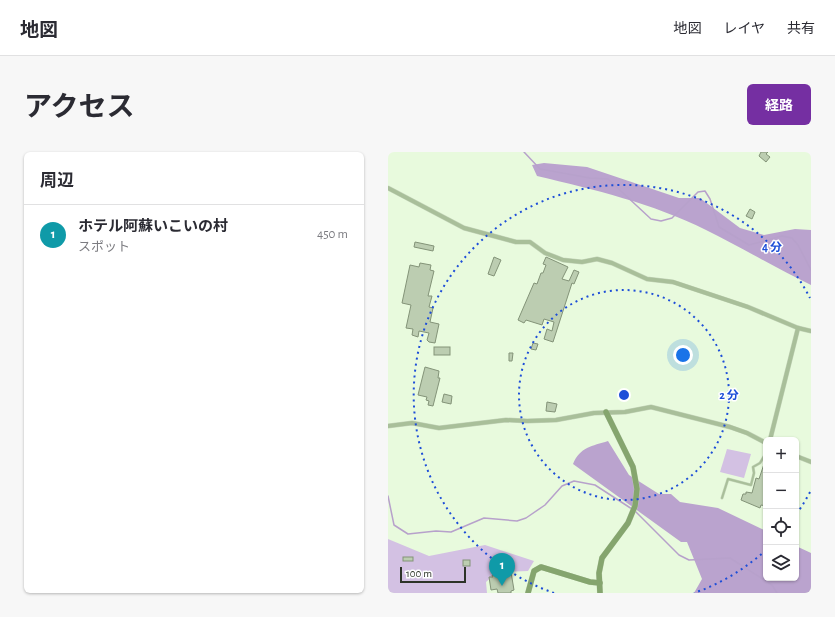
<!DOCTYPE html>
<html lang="ja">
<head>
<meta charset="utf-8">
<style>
  :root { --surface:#fff; --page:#f7f7f7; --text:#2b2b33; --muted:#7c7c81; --line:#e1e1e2; --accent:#752fa2 }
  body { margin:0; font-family:"Alegreya Sans","Noto Sans JP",sans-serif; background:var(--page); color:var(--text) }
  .controls { position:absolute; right:12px; bottom:12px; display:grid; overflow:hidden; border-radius:6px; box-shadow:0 1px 3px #0004 }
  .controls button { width:36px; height:36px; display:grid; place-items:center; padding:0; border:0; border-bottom:1px solid var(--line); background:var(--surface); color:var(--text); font:20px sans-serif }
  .scale { position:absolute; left:12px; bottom:10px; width:66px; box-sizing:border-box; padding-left:4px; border:2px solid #2d3328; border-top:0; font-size:11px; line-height:14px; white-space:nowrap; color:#2d3328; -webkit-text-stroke:3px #fff; paint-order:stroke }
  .you { position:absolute; left:295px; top:203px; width:14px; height:14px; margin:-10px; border:3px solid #fff; border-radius:50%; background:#1a73e8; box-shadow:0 0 0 6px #1a73e833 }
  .badge { display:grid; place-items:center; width:26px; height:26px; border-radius:50%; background:var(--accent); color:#fff; font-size:13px; font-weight:700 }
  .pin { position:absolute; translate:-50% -33px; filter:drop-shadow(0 1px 2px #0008) }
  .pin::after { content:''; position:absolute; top:21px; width:14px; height:12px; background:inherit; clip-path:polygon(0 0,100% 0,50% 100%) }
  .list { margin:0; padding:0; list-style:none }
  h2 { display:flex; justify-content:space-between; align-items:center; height:52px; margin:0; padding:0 16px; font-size:17px }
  h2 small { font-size:13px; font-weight:400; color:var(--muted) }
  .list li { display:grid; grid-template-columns:26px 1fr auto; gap:12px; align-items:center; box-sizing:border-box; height:60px; padding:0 16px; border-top:1px solid var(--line) }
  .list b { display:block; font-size:15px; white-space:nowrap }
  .list p { margin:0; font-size:13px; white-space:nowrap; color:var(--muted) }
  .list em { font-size:13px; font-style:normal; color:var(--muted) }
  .icon { flex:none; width:22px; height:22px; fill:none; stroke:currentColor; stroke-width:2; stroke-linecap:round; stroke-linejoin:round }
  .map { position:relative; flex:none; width:423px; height:441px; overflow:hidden; border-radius:6px }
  header { display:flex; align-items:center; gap:24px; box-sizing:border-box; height:56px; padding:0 20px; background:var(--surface); border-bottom:1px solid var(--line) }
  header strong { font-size:19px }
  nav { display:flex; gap:22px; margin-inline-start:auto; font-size:14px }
  .intro { display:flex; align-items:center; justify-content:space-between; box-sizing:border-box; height:96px; padding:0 24px }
  h1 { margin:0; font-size:28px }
  .button { padding:10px 18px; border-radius:6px; background:var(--accent); color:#fff; font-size:14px; font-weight:700 }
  main { display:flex; gap:24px; padding:0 24px }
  aside { flex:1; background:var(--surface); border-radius:6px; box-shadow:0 1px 3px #0004 }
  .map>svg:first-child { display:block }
  .green { fill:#d3c1e3 }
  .forest { fill:#baa3ce }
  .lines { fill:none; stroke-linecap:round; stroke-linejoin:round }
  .stream { stroke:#b7a1cb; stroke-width:1.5 }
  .building { fill:#bccdb1; stroke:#839378 }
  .lane-casing { stroke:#c6d6bc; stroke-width:3 }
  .street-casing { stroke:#c6d6bc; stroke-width:5 }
  .secondary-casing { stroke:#c6d6bc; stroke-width:6 }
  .lane { stroke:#a9bf9a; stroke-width:2 }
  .street { stroke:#a9bf9a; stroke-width:4 }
  .secondary { stroke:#85a56e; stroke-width:5.5 }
  .ring { fill:none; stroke:#1d4ed8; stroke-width:2; stroke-dasharray:2 4 }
  .centre { fill:#1d4ed8; stroke:#fff; stroke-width:2 }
  .ring-label { font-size:12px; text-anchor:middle; font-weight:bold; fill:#1d4ed8; stroke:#fff; stroke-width:3; stroke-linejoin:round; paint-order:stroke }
</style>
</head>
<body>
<header>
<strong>地図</strong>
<nav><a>地図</a><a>レイヤ</a><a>共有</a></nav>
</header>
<div class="intro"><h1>アクセス</h1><a class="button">経路</a></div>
<main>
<aside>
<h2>周辺<small></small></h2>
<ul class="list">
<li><span class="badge" style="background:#0f9aa8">1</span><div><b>ホテル阿蘇いこいの村</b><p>スポット</p></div><em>450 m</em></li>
</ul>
</aside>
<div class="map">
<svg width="423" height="441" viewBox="0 0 423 441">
  <rect width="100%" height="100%" fill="#e8fadd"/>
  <!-- green -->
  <g class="green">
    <path d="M 339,297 L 363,302 L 356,326 L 332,320 Z"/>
    <path d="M 0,387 L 41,404 L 97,393 L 146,409 L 140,419 L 109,420 L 98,430 L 99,441 L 0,441 Z"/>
  </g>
  <!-- forest -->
  <g class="forest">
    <path d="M 156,11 L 199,15 L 291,46 L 312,46 L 352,76 L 376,83 L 407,77 L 423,78 L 423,133 C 387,116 353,95 318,78 C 264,51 207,38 149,24 L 144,13 Z"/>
    <path d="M 220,289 L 241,323 L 271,342 L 283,342 L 292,350 L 330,356 L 378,379 L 378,426 L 408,426 L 408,394 L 423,401 L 423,441 L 306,441 L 314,427 L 299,390 L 293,390 L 185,312 C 192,295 204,294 220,289 Z"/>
  </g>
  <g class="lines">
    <!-- stream -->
    <g class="stream">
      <path d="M 136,0 L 152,17 L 202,26 L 220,27 L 263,67 L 273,69 L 284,66 L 310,40 L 317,39 L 322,47 L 331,75 L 361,93 L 394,84 L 404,86 L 410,93 L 423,118"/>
      <path d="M 0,344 L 6,373 L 20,382 L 48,379 L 63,380 L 96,366 L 129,369 L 138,366 L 157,353 L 174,334 L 186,329 L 207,333 L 244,357"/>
      <path d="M 247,359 L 291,403 L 301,408 L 342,406 L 384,433 L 389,441"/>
    </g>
  </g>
  <!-- building -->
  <g class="building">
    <path d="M 373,0 L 380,0 L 378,2 L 382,5 L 378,10 L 371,4 Z"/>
    <path d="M 362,57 L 367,60 L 364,67 L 358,64 Z"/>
    <path d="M 27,90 L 46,94 L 45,99 L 26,95 Z"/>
    <path d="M 106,105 L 113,108 L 106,124 L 100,122 Z"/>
    <path d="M 158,105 L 180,115 L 174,127 L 181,129 L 186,118 L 191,120 L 186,132 L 184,131 L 165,190 L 156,187 L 159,177 L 164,179 L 166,170 L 156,167 L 154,173 L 138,168 L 136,171 L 130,168 L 146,131 L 149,132 L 153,121 L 155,121 L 158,113 L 155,112 Z"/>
    <path d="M 32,111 L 43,113 L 42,118 L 46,119 L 40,144 L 44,144 L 41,155 L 45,156 L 42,170 L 51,172 L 47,191 L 41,190 L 39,188 L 41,181 L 31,179 L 30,185 L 24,183 L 25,177 L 18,176 L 23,153 L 14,151 L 22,113 L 31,115 Z"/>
    <path d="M 145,191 L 150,192 L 148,198 L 143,197 Z"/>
    <rect x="46" y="195" width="16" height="8"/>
    <path d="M 121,201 L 125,201 L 124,209 L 121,209 Z"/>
    <path d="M 37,215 L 51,219 L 50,226 L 52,226 L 45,254 L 40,253 L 41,249 L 38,248 L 39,245 L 30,243 Z"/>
    <path d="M 56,242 L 64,244 L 63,252 L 54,250 Z"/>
    <path d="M 159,250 L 169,252 L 167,260 L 158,259 Z"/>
    <path d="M 378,306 L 378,338 L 376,345 L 378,345 L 378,354 L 373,353 L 372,356 L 353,348 L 355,342 L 358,342 L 358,340 L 364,341 L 368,326 L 371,327 Z"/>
    <rect x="15" y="405" width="10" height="4"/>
    <rect x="75" y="408" width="7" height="6"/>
    <path d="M 123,420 L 126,438 L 123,439 L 123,441 L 110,441 L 109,437 L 103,438 L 101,425 L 105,425 L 104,423 Z"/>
  </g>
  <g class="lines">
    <defs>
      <path id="lane" d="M 334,346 L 340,327 L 363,333 L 366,321 L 365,315 L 372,311 L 378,301"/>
      <g id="street">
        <path d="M 0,36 L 76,76 L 128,90 L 142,90 L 157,101 L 175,108 L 194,110 L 209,107 L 224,111 L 259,127 L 285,130 L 360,155 L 410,176 L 423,179"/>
        <path d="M 0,274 L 24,271 L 51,276 L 118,268 L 139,269 L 168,268 L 206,261 L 237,260 L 263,255 L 342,275 L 359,281 L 378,291"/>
        <path d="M 382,288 L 410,176"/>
        <path d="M 408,304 L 423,310"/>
      </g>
      <g id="secondary">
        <path d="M 140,441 L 146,419 L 153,415 L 202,430 L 212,431"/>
        <path d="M 212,441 L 211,421 L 214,406 L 240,371 L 247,354 L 249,337 L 245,315 L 218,260"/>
      </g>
    </defs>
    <!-- lane casing -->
    <use href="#lane" class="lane-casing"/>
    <!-- street casing -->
    <use href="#street" class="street-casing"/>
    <!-- secondary casing -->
    <use href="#secondary" class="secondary-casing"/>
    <!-- lane -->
    <use href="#lane" class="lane"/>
    <!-- street -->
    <use href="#street" class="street"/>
    <!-- secondary -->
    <use href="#secondary" class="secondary"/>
  </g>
  <!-- distance rings -->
  <g class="ring">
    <circle cx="236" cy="243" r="105"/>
    <path d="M422 340A210 210 0 0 1 408 363M378 398A210 210 0 0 1 306 441M166 441A210 210 0 1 1 422 146"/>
  </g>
  <circle cx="236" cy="243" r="6" class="centre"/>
  <g class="ring-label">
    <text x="384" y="99">4 分</text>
    <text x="341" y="247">2 分</text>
  </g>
</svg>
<div class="controls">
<button>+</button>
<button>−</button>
<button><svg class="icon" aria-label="locate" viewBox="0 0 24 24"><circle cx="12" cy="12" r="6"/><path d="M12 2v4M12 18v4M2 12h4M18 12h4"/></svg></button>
<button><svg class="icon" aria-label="layers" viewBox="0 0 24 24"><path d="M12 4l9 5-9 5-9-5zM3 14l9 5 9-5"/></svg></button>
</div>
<div class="scale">100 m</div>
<div class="you"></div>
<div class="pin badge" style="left:114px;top:434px;background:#0f9aa8">1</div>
</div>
</main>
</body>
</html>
